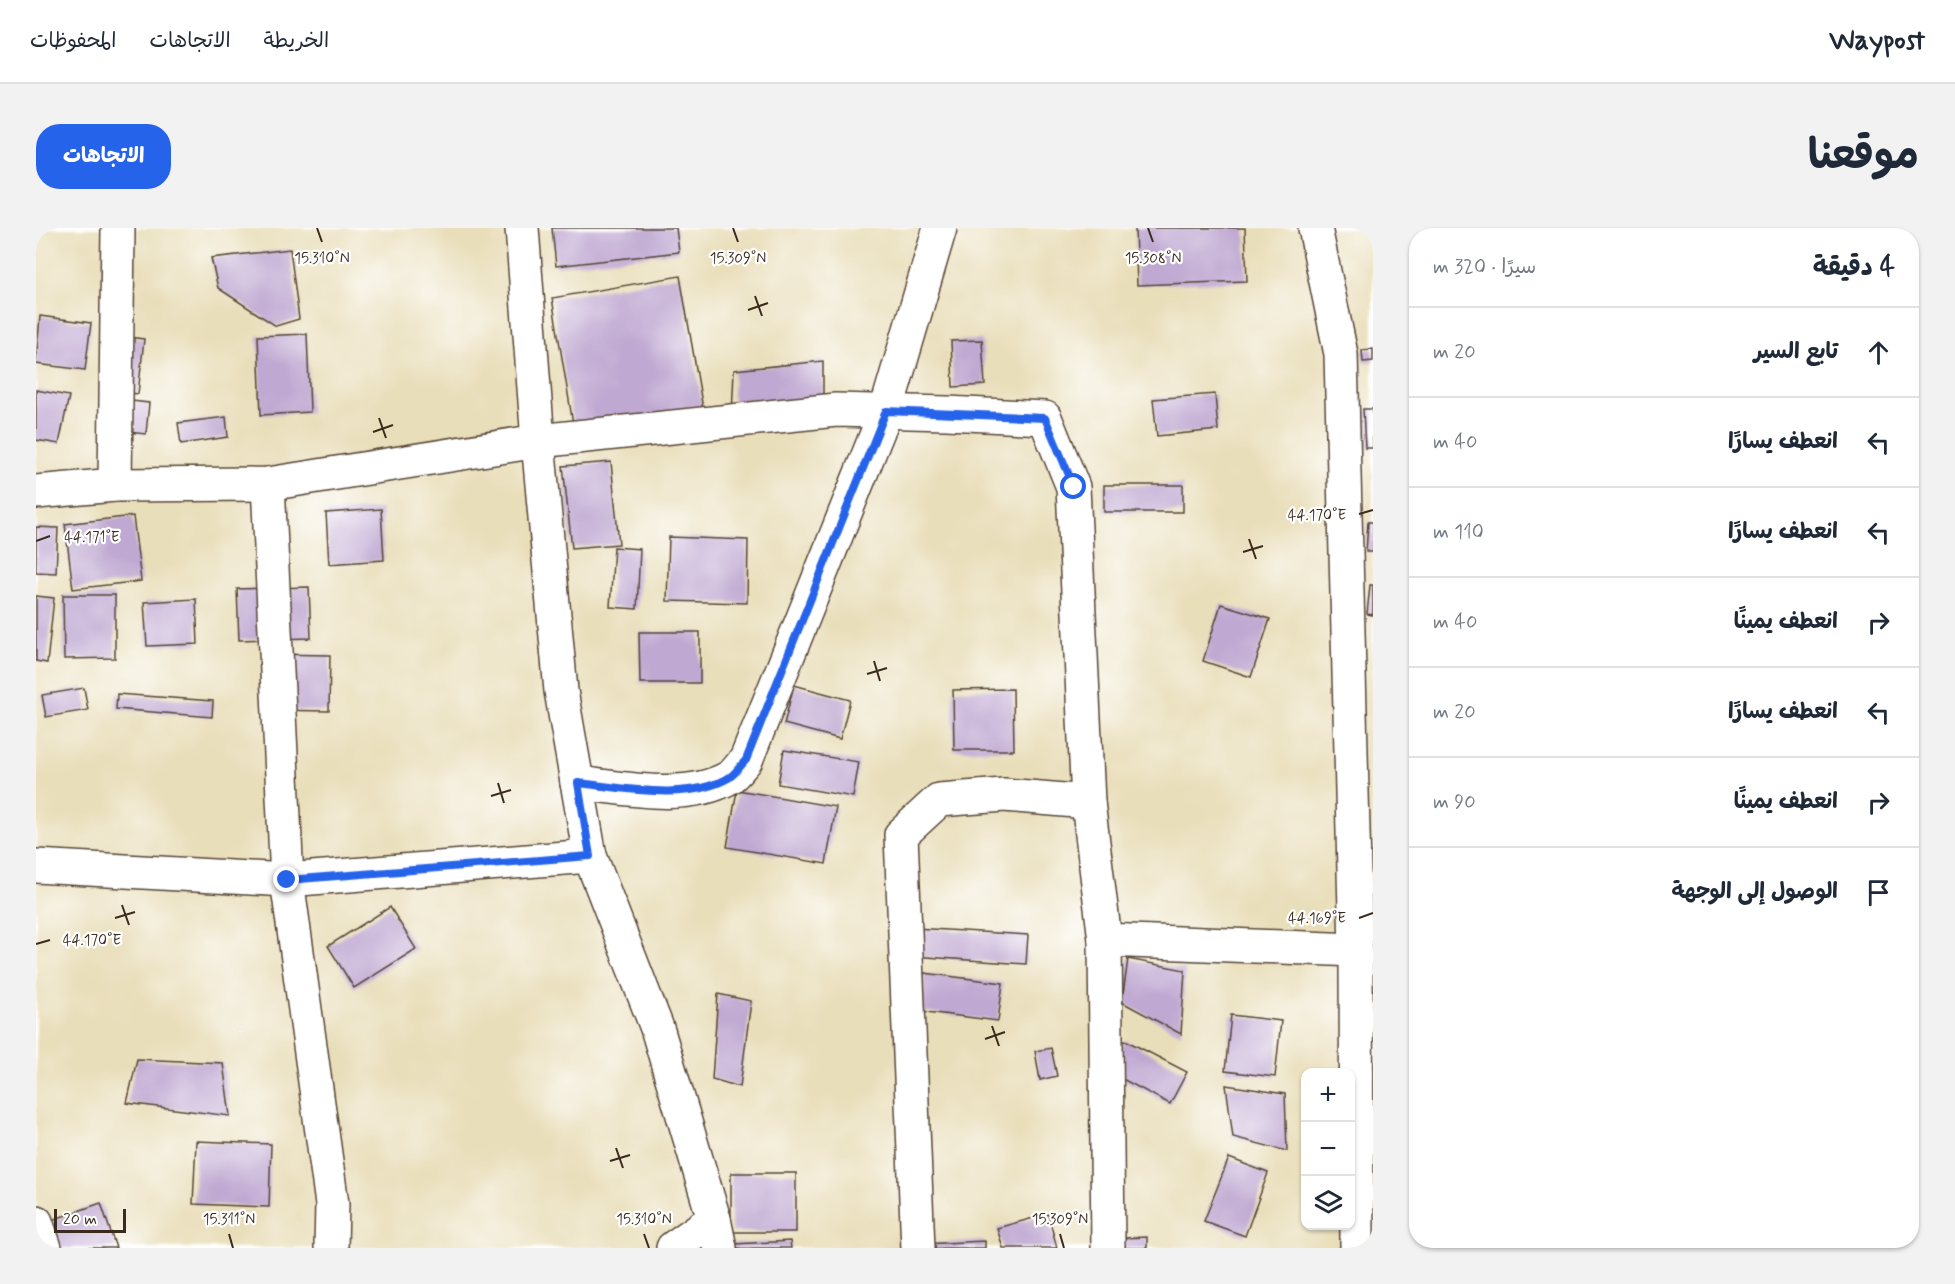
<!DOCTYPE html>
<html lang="ar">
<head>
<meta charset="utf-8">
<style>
  :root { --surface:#fff; --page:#f2f2f3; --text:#1f2937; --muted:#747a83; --line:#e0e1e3; --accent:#2563eb }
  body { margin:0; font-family:Mynerve,"Playpen Sans Arabic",sans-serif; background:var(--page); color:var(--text); direction:rtl }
  .controls { position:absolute; right:18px; bottom:18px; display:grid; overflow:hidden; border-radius:12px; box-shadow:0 2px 4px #0004 }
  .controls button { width:54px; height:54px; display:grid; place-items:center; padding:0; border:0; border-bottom:2px solid var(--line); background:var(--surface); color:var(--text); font:30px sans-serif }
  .scale { position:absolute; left:18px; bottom:15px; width:72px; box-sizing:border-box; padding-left:6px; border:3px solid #3b2a1e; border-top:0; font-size:16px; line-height:21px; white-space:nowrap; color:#3b2a1e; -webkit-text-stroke:4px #fff; paint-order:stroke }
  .stop { position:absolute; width:18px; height:18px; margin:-14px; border:4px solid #2563eb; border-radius:50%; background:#fff }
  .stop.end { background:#2563eb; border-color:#fff; box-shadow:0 2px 6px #0008 }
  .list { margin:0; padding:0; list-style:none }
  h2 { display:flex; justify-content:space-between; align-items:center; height:78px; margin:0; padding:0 24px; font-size:26px }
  h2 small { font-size:20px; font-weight:400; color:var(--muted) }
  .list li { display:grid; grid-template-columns:39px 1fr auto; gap:18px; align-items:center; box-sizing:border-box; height:90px; padding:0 24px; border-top:2px solid var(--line) }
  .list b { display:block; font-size:22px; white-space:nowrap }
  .list em { font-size:20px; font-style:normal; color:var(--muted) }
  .icon { flex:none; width:33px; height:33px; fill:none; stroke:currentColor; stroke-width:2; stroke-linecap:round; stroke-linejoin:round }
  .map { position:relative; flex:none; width:1337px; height:1020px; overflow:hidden; direction:ltr; border-radius:24px }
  header { display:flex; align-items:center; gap:36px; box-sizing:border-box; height:84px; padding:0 30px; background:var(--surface); border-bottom:2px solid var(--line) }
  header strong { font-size:28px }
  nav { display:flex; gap:33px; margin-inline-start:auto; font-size:21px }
  .intro { display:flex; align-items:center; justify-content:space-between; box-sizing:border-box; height:144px; padding:0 36px }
  h1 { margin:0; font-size:42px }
  .button { padding:15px 27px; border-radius:24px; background:var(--accent); color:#fff; font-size:21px; font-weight:700 }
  main { display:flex; gap:36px; padding:0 36px }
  aside { flex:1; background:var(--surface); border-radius:24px; box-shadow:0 2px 4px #0004 }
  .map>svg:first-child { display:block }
  .building { fill:#bfa8d1 }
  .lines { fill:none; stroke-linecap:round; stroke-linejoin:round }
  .minor-casing { stroke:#554535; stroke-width:36 }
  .minor { stroke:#fff; stroke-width:33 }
  .route { stroke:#2563eb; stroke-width:8 }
  .ticks { fill:none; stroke:#3b2a1e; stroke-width:2 }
  .ticks-label { font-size:15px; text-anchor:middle; fill:#3b2a1e; stroke:#fff; stroke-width:4.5; stroke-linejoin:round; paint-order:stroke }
</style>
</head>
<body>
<header>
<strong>Waypost</strong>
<nav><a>الخريطة</a><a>الاتجاهات</a><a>المحفوظات</a></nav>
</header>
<div class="intro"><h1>موقعنا</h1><a class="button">الاتجاهات</a></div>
<main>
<aside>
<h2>4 دقيقة<small>سيرًا · 320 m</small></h2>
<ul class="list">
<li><svg class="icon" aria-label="ahead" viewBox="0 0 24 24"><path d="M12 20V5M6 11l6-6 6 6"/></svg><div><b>تابع السير</b></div><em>20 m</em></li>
<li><svg class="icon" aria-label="left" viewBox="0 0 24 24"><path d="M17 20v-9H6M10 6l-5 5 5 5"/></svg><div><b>انعطف يسارًا</b></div><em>40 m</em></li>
<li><svg class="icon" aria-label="left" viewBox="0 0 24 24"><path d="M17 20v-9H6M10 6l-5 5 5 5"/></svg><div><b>انعطف يسارًا</b></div><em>110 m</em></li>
<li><svg class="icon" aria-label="right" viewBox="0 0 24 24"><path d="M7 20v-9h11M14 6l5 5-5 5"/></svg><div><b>انعطف يمينًا</b></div><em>40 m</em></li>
<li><svg class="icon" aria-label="left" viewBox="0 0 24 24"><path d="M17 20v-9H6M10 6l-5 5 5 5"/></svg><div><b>انعطف يسارًا</b></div><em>20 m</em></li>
<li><svg class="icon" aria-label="right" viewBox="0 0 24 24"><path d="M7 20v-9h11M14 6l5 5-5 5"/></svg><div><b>انعطف يمينًا</b></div><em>90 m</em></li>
<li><svg class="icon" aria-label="arrive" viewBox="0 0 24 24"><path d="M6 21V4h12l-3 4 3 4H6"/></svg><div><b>الوصول إلى الوجهة</b></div></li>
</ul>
</aside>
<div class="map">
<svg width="1337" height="1020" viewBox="0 0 1337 1020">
  <rect width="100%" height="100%" fill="#fff"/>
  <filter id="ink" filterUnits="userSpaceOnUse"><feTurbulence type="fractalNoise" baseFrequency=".0167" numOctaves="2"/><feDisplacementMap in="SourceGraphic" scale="12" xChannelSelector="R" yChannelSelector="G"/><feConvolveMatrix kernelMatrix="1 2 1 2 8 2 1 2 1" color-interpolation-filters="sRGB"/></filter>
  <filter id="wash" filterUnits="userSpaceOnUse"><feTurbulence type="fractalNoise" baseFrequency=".008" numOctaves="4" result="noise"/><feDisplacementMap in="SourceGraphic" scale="24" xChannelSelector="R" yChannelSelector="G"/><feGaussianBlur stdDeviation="1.35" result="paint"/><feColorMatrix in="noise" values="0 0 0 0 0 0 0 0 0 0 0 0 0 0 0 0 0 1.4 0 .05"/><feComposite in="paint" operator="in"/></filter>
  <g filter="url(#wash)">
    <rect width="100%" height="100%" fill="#e9deba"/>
    <g id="blocks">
      <!-- building -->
      <g class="building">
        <path d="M 516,0 L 640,0 L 643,24 L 520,38 Z"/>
        <path d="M 1099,0 L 1209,0 L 1211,53 L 1101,57 Z"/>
        <path d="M 254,21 L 263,91 L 240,98 L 182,60 L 175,30 Z"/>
        <path d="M 644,48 L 667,181 L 538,202 L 516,70 Z"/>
        <path d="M 4,88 L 55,95 L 49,142 L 0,136 Z"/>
        <path d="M 271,106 L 274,184 L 225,187 L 222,108 Z"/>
        <path d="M 76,107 L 108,111 L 102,166 L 70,162 Z"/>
        <path d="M 946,112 L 949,157 L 917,159 L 915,113 Z"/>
        <path d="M 1337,121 L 1337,133 L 1327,134 L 1326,122 Z"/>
        <path d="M 787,133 L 787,175 L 696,188 L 698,142 Z"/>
        <path d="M 0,162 L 33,168 L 23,216 L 0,212 Z"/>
        <path d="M 1179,166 L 1182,202 L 1121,208 L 1117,171 Z"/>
        <path d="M 78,171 L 113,175 L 110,206 L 74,202 Z"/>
        <path d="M 1327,181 L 1337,181 L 1337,220 L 1329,220 Z"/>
        <path d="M 190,189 L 192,209 L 145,216 L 142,195 Z"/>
        <path d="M 575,234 L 583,316 L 536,320 L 527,238 Z"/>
        <rect x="1068" y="257" width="79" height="27"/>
        <path d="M 345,281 L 348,332 L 293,336 L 290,285 Z"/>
        <path d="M 97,288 L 105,353 L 37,361 L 29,296 Z"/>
        <path d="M 1332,294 L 1337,294 L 1337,324 L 1330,324 Z"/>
        <path d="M 0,299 L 22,300 L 20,345 L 0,344 Z"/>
        <path d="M 633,309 L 712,312 L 711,375 L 631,373 Z"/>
        <path d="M 578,319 L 604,321 L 601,381 L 574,379 Z"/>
        <path d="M 1334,357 L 1337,357 L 1337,387 L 1331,386 Z"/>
        <path d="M 273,359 L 275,410 L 203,412 L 201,361 Z"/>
        <path d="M 27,367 L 79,367 L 79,430 L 28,431 Z"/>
        <path d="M 0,368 L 18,370 L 11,435 L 0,433 Z"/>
        <path d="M 160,371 L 162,416 L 111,418 L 108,374 Z"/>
        <path d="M 1185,376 L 1234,391 L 1215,449 L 1167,433 Z"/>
        <path d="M 603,404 L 664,404 L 664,455 L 604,455 Z"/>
        <path d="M 230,426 L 294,427 L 293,483 L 229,482 Z"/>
        <path d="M 758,457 L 814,472 L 804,511 L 748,496 Z"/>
        <path d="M 48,460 L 52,482 L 10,489 L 6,467 Z"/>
        <path d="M 977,461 L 978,522 L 918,522 L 917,462 Z"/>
        <path d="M 81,466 L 177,473 L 176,489 L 80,481 Z"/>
        <path d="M 748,522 L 823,534 L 817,569 L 742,556 Z"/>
        <path d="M 701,562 L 800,579 L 790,636 L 691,619 Z"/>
        <path d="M 354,679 L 380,721 L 318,760 L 292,718 Z"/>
        <path d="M 878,700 L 992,707 L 990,736 L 876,728 Z"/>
        <path d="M 1092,731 L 1149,742 L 1145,806 L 1086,774 Z"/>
        <path d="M 888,745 L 967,755 L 962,793 L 883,783 Z"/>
        <path d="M 682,766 L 715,773 L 704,859 L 676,851 Z"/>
        <path d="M 1195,787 L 1245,793 L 1239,849 L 1189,843 Z"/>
        <path d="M 1089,812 L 1151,844 L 1134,876 L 1073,844 Z"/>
        <path d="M 1015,820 L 1021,848 L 1004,852 L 999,823 Z"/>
        <path d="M 101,831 L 187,835 L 194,888 L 91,875 Z"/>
        <path d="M 1190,857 L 1249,866 L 1251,923 L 1197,909 Z"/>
        <path d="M 160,913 L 235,916 L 233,979 L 157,976 Z"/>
        <path d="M 1193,930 L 1232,945 L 1209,1008 L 1168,993 Z"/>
        <rect x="695" y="945" width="65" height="59"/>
        <path d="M 65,975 L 80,1020 L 19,1020 L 10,994 Z"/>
        <path d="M 1012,986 L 1021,1020 L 967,1020 L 961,1000 Z"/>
        <path d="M 1111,1009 L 1111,1020 L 1088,1020 L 1088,1010 Z"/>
        <path d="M 754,1013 L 755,1020 L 681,1020 L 681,1017 Z"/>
        <path d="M 949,1013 L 949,1020 L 888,1020 L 887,1016 Z"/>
      </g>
    </g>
  </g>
  <g filter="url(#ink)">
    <use href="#blocks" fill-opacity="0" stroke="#554535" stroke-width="1.5"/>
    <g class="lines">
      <defs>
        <g id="minor">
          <path d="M 486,0 L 502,213 L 525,463 L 554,628 L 621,800 L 678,991 L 684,1020"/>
          <path d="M 232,256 L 251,652 L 296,976 L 295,1020"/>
          <path d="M 79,257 L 82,0"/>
          <path d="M 0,264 L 79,257 L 232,256 L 502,213 L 800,182 L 911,185 L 1009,190 L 1037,259 L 1052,574 L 1069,712 L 1320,722 L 1305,126 L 1279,0"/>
          <path d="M 541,555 C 587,560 652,574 694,549 C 700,545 705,537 710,532 L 850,183 L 904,0"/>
          <path d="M 0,638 L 251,652 L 554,628"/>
          <path d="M 1069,712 L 1072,1020"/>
          <path d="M 1320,722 L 1321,1020"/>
          <path d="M 0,994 L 9,1020"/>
          <path d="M 637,1020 L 678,991"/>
          <path d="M 882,1020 L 865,607 L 903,572 L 968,567 L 1052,574"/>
        </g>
      </defs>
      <!-- minor casing -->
      <use href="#minor" class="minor-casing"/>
      <!-- minor -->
      <use href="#minor" class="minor"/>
    </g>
  </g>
  <g class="lines" filter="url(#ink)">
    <!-- route -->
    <path class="route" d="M 251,652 L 554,628 L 542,555 C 588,560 652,574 694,549 C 700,545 705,537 710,532 L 850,183 L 1009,190 L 1038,259"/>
  </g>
  <!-- ticks -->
  <path class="ticks" d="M 281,0 L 286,14M 697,0 L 702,14M 1112,0 L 1117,14M 719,68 L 726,88M 712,82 L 732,75M 343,190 L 350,210M 337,204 L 357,197M 1323,286 L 1337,282M 1213,311 L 1220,331M 0,313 L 14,308M 1207,324 L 1227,318M 838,433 L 844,453M 831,446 L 851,440M 462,555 L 468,575M 455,568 L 475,562M 86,677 L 93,697M 79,690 L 99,684M 1323,690 L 1337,685M 0,716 L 14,712M 956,798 L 963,818M 949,811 L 969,804M 580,920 L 587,940M 574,933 L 594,927M 193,1006 L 197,1020M 608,1006 L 613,1020M 1024,1006 L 1028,1020"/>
  <g class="ticks-label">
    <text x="286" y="35">15.310°N</text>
    <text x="702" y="35">15.309°N</text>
    <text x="1117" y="35">15.308°N</text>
    <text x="1281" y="292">44.170°E</text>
    <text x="56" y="314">44.171°E</text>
    <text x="1281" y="695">44.169°E</text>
    <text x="56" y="717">44.170°E</text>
    <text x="193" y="996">15.311°N</text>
    <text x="608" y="996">15.310°N</text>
    <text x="1024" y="996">15.309°N</text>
  </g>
</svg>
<div class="controls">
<button>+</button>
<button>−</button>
<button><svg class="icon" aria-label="layers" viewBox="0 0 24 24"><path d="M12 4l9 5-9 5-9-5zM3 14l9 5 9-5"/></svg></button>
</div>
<div class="scale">20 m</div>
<div class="stop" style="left:1038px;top:259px"></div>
<div class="stop end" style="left:251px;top:652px"></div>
</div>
</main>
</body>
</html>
